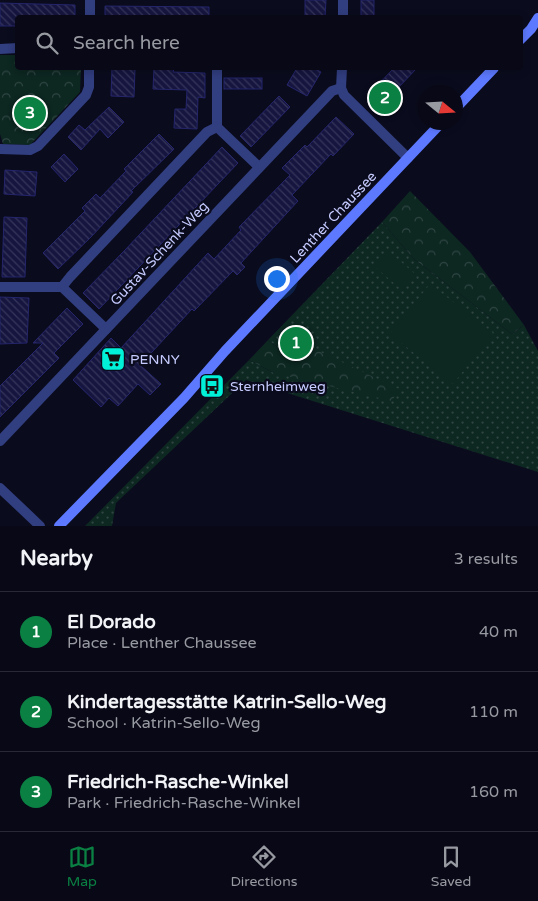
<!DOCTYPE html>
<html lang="en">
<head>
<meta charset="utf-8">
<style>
  :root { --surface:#080816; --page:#161623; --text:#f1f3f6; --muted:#989aa1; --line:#292935; --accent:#0b8043 }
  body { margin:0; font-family:"Varela Round",sans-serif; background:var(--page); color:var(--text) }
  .compass { position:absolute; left:418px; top:85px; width:45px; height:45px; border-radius:50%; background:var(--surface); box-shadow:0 2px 8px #0003; rotate:108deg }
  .you { position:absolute; left:276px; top:278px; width:18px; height:18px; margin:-12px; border:4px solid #fff; border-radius:50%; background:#1a73e8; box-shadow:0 0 0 8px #1a73e833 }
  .badge { display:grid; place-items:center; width:32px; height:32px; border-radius:50%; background:var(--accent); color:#fff; font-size:16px; font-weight:700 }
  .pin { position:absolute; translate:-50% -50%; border:2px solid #fff; box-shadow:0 1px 5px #0006 }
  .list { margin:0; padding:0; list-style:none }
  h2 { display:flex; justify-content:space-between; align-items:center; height:65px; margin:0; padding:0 20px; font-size:21px }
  h2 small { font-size:16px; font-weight:400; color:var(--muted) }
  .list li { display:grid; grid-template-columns:32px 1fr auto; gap:15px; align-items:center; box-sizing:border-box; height:80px; padding:0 20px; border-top:1px solid var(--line) }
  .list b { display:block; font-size:19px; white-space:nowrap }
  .list p { margin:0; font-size:16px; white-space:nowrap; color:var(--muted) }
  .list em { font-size:16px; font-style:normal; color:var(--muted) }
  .icon { flex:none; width:28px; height:28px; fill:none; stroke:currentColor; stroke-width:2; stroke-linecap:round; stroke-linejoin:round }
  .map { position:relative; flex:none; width:538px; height:526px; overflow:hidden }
  .search { position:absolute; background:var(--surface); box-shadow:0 2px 8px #0003; left:15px; right:15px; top:15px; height:55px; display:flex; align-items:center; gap:12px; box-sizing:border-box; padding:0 18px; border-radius:5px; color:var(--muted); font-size:19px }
  .sheet { height:305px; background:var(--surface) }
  nav { display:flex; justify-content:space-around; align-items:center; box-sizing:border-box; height:70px; border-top:1px solid var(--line); background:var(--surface); font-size:14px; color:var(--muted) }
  nav a { display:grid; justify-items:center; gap:2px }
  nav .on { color:var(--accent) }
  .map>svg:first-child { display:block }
  .grass { fill:url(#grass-dots) }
  .forest { fill:url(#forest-crowns) }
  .pitch { fill:#0d2721 }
  .building { fill:url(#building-back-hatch); stroke:#25256c }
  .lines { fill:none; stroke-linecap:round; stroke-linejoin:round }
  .street { stroke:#313e7f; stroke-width:10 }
  .secondary { stroke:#5d79ff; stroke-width:10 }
  .labels { text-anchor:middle; stroke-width:4.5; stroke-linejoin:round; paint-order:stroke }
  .street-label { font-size:14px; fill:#c6cbff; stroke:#0a0b1d }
  .poi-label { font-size:14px; fill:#c6cbff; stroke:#0a0b1d; text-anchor:start }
</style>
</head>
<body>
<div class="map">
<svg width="538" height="526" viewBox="0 0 538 526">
  <defs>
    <pattern id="grass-dots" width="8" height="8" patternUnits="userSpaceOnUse" patternTransform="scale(1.25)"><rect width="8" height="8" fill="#0d2721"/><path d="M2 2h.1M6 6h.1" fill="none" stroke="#2f4542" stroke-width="1.8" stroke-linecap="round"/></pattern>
    <pattern id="forest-crowns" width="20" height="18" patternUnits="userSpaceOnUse" patternTransform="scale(1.25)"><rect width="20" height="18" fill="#0d2721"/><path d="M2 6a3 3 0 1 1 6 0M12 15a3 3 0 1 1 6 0" fill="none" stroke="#2f4542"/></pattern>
    <pattern id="building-back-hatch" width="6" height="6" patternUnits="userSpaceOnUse" patternTransform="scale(1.25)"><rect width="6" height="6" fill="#15153f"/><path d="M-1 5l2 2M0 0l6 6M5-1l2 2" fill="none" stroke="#36365c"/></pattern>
  </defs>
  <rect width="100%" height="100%" fill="#0a0b1d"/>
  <!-- grass -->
  <path class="grass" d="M 382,222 L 414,259 L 512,334 L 524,325 L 538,351 L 538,472 L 246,380 L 116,503 L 112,526 L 85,526 L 249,360 L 274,373 L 297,362 L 268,340 Z"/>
  <!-- forest -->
  <g class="forest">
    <path d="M 0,55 L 17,55 L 18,68 L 81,68 L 80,92 L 30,145 L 3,144 L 0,134 Z"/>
    <path d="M 410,191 L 470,252 L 524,325 L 512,334 L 414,259 L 382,222 Z"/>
    <path d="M 268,340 L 296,362 L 310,347 L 399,389 L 392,401 L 274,373 L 249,360 Z"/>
  </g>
  <!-- pitch -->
  <g class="pitch">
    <path d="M 387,250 L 415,274 L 402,290 L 374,266 Z"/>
    <path d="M 430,284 L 493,333 L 453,384 L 390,334 Z"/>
  </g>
  <!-- building -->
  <g class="building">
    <path d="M 305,0 L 326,0 L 325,18 L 305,17 Z"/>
    <rect x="361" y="0" width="13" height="18"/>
    <path d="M 0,3 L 75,5 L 75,18 L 18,18 L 18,26 L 0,26 Z"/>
    <path d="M 105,6 L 209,7 L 209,18 L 105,18 Z"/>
    <path d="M 112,68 L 135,69 L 134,97 L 111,96 Z"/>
    <path d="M 154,68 L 174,69 L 173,72 L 205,73 L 205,98 L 198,97 L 197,129 L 174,128 L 175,109 L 186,109 L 187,90 L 153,89 Z"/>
    <path d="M 297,68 L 313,68 L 321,72 L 307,96 L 287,85 Z"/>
    <path d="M 394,68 L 417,68 L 397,89 L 402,94 L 394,102 L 389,97 L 384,103 L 372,91 Z"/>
    <rect x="224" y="78" width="38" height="11"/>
    <path d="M 279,96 L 290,107 L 251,147 L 240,136 Z"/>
    <path d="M 109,107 L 124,122 L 108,138 L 100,129 L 81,150 L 68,137 L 79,125 L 85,130 Z"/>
    <path d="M 336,117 L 354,134 L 333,156 L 331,154 L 292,195 L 298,201 L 241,263 L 245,267 L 237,275 L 233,271 L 194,311 L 192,309 L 140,365 L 161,384 L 150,395 L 138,384 L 118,406 L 109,398 L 101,407 L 73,380 L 111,338 L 121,348 L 208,253 L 214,259 L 241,230 L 239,227 L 290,175 L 282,168 L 305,145 L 307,147 Z"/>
    <path d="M 159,134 L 174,149 L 131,191 L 133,192 L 91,237 L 58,269 L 43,253 L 85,211 L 82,208 L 96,194 L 100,198 L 126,171 L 124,169 Z"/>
    <path d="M 222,147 L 238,163 L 99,309 L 83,293 L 125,250 Z"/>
    <path d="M 64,154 L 78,169 L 65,182 L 51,167 Z"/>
    <path d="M 5,170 L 37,172 L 35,196 L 4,194 Z"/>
    <path d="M 4,217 L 27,218 L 25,277 L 2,277 Z"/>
    <path d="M 0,297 L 29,298 L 27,343 L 0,344 Z"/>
    <path d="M 67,308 L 83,324 L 54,353 L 59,358 L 0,417 L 0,386 L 43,343 L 33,343 Z"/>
    <path d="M 297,327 L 311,339 L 294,359 L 280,347 Z"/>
  </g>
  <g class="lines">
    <!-- street -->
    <g class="street">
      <path d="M 90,18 L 90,0"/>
      <path d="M 343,18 L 343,0"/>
      <path d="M 0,49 L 18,48"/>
      <path d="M 217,68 L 217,127 L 259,167"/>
      <path d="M 342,68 L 341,88 L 344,95 L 408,158"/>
      <path d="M 0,149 L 30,150 L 38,146 L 86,95 L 89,87 L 89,68"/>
      <path d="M 0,287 L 62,287 L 106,329"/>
      <path d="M 62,287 L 70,277 L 207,132 L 217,127"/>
      <path d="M 0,441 L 332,91 L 341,88"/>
      <path d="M 0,488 L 40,526"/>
    </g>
    <!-- secondary -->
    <g class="secondary">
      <path d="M 520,40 L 531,29 L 538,18"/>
      <path d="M 456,108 L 494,68"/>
      <path d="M 59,526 L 184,398 L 225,351 L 442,122"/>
    </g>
  </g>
  <!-- icons -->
  <defs>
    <symbol id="supermarket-square" viewBox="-11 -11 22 22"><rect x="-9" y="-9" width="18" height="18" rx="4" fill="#00f1d8" stroke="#0a0b1d"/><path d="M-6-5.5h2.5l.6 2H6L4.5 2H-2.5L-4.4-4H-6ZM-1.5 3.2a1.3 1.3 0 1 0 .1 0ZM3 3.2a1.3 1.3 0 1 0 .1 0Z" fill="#111"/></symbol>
    <symbol id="bus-square" viewBox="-11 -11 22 22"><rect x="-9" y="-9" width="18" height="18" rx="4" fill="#00f1d8" stroke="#0a0b1d"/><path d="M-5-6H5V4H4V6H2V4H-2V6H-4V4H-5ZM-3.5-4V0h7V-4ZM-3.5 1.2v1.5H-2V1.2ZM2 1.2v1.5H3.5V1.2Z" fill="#111"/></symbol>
  </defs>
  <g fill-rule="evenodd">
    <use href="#supermarket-square" x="99" y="345" width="28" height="28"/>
    <use href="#bus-square" x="198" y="372" width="28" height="28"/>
  </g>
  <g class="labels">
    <!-- street labels -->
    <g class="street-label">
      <text transform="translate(333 217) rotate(-47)" y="5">Lenther Chaussee</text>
      <text transform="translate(159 253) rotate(-47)" y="5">Gustav-Schenk-Weg</text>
    </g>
    <!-- poi labels -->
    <g class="poi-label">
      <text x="130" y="364">PENNY</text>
      <text x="230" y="391">Sternheimweg</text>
    </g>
  </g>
</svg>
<svg class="compass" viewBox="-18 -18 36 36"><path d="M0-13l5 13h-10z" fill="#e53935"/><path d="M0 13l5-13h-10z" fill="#989aa1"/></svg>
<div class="you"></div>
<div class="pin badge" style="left:296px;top:343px">1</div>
<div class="pin badge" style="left:385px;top:98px">2</div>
<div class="pin badge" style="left:30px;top:113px">3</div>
<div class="search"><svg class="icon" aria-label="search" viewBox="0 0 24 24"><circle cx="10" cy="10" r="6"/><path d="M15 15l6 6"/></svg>Search here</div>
</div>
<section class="sheet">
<h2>Nearby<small>3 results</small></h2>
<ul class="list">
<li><span class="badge">1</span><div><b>El Dorado</b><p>Place · Lenther Chaussee</p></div><em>40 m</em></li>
<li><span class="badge">2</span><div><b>Kindertagesstätte Katrin-Sello-Weg</b><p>School · Katrin-Sello-Weg</p></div><em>110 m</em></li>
<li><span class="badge">3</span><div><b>Friedrich-Rasche-Winkel</b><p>Park · Friedrich-Rasche-Winkel</p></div><em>160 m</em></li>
</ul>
</section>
<nav>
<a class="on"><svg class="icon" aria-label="map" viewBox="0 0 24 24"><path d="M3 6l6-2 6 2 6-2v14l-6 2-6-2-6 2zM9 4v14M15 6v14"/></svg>Map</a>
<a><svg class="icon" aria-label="directions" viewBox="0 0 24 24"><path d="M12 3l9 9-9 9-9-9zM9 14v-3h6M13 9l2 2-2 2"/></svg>Directions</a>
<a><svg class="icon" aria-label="saved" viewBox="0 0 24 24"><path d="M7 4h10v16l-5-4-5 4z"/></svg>Saved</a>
</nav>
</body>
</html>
